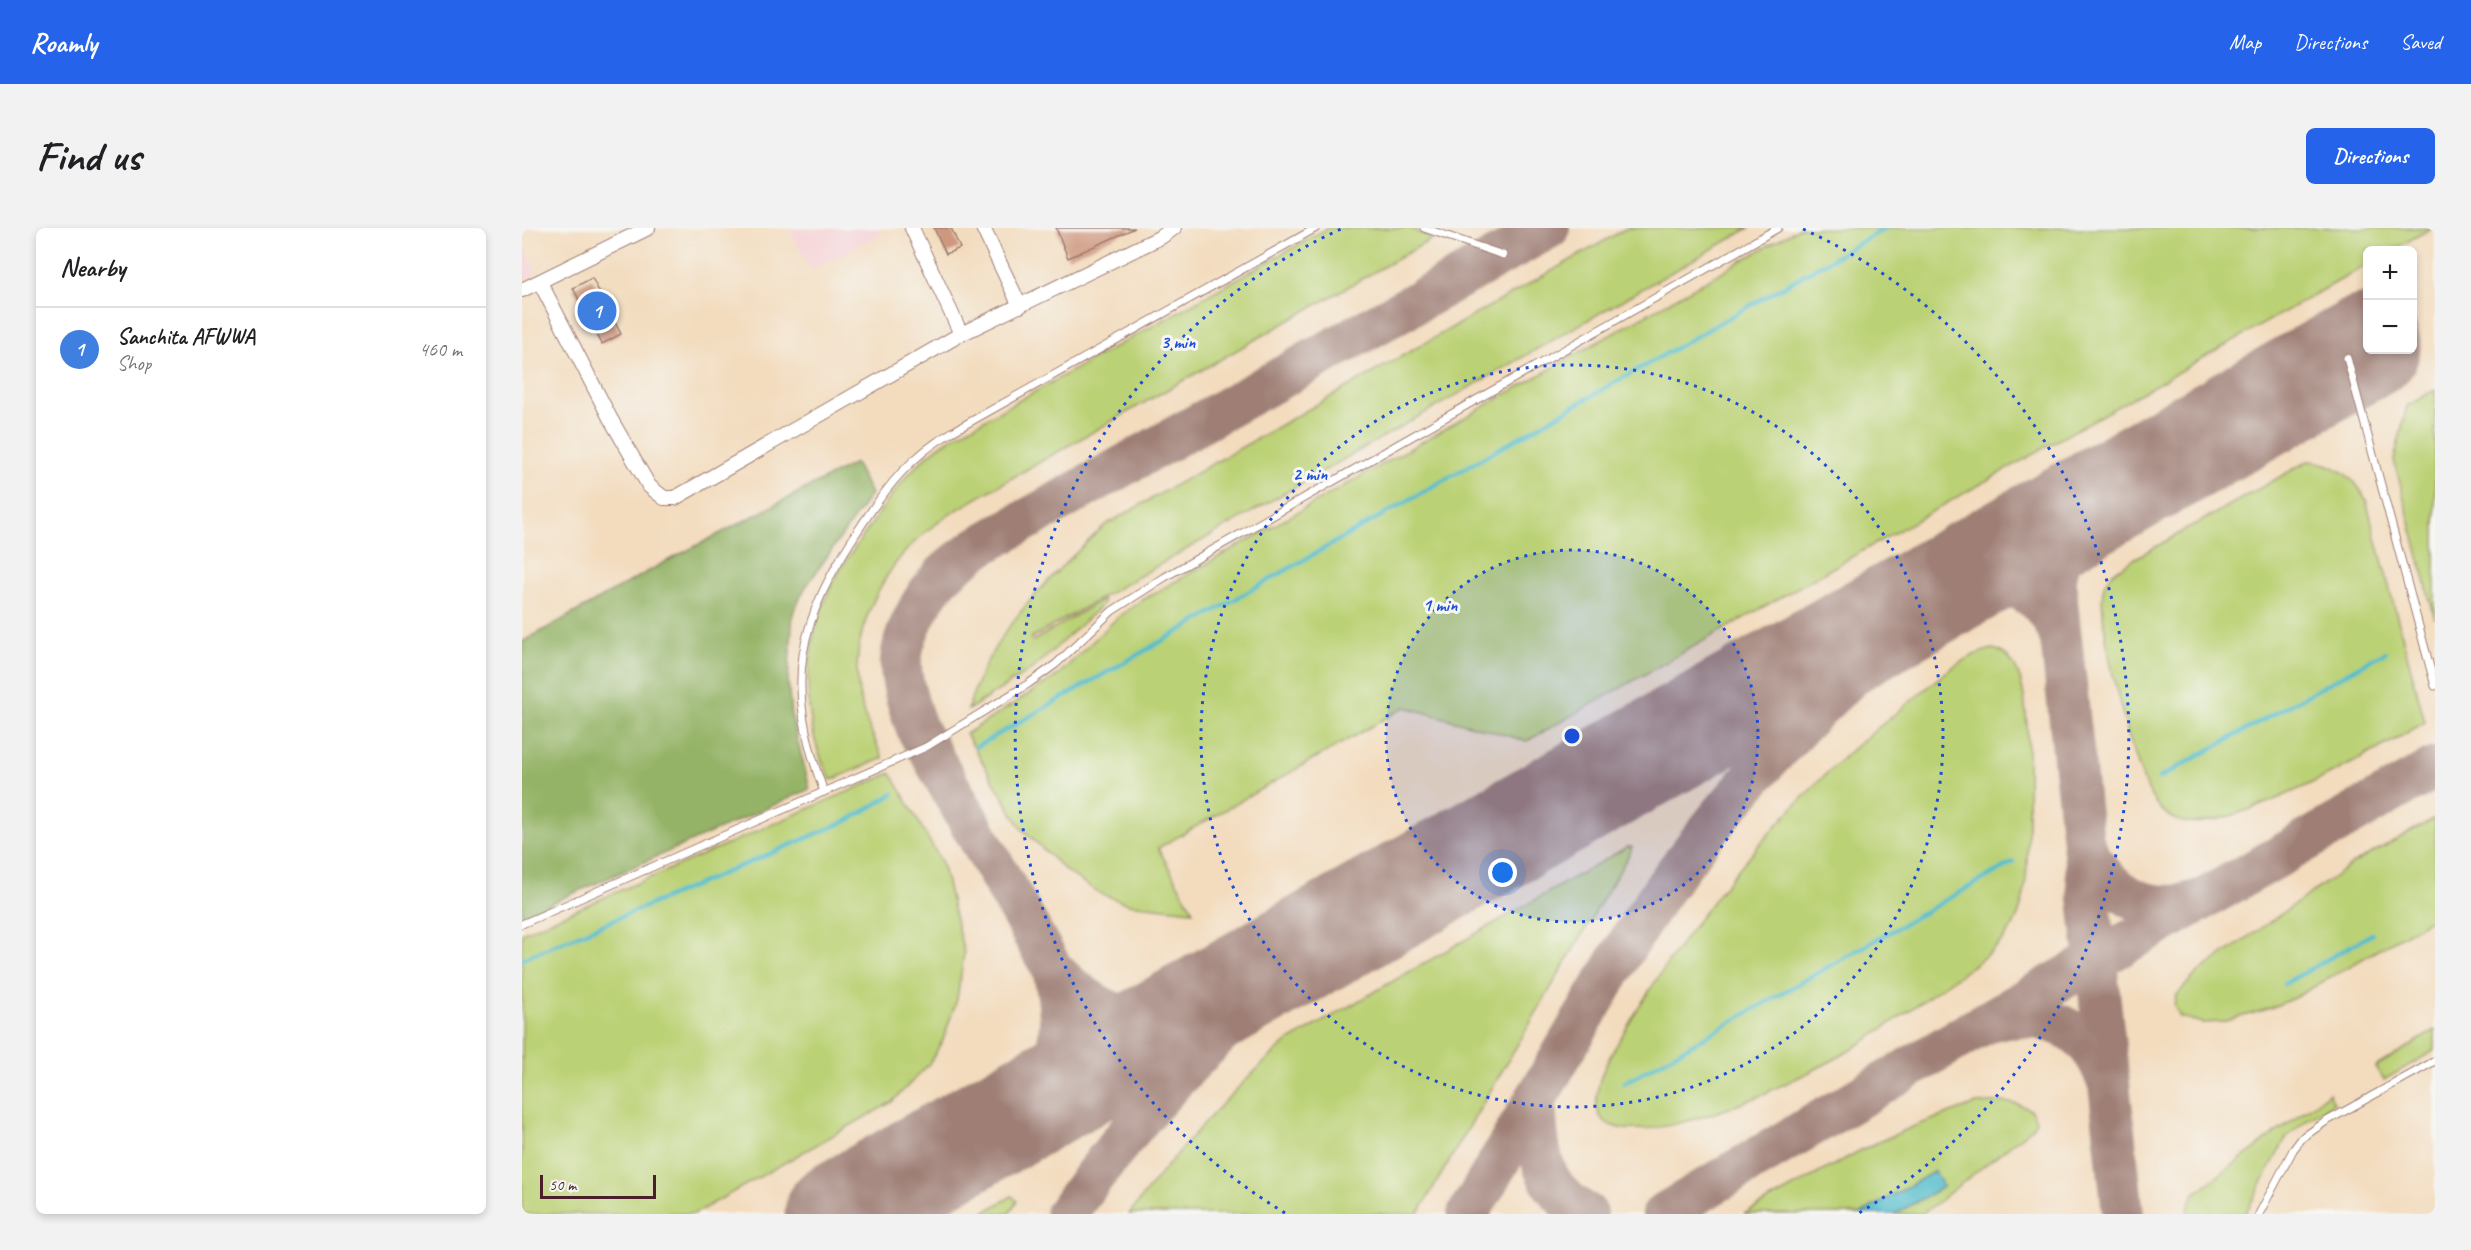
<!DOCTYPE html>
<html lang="en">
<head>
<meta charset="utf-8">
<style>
  :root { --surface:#fff; --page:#f2f2f2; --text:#202124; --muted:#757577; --line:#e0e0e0; --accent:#2563eb }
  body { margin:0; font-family:Caveat,sans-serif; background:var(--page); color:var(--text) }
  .controls { position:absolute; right:18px; top:18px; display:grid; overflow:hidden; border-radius:9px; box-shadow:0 3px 9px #0003 }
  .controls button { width:54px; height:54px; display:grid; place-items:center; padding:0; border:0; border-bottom:2px solid var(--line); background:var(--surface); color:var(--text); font:30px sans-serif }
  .scale { position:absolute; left:18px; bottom:15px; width:116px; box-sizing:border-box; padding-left:6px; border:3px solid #4a1f2b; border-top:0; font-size:16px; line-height:21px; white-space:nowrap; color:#4a1f2b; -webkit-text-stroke:4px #f6f6f2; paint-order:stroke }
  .you { position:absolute; left:981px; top:645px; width:21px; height:21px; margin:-15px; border:4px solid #fff; border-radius:50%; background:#1a73e8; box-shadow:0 0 0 9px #1a73e833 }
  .badge { display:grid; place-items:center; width:39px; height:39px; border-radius:50%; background:var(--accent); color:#fff; font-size:20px; font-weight:700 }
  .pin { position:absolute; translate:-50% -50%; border:3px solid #fff; box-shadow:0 2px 6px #0006 }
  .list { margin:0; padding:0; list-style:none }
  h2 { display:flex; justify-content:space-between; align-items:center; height:78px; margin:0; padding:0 24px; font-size:26px }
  h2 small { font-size:20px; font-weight:400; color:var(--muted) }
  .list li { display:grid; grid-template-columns:39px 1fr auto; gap:18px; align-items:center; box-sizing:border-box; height:84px; padding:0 24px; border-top:2px solid var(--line) }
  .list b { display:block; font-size:22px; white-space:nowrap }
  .list p { margin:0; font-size:20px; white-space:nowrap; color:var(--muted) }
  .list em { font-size:20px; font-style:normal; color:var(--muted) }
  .map { position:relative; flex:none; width:1913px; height:986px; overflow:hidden; border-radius:9px }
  header { display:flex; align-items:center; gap:36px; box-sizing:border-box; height:84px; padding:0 30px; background:var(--accent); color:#fff }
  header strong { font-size:28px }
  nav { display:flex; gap:33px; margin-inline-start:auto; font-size:21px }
  .intro { display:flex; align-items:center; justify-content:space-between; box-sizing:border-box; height:144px; padding:0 36px }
  h1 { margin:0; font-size:42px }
  .button { padding:15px 27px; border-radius:9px; background:var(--accent); color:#fff; font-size:21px; font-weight:700 }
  main { display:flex; gap:36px; padding:0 36px }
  aside { flex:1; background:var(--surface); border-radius:9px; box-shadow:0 3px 9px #0003 }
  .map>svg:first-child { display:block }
  .built { fill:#f7cfd4 }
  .green { fill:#bbd175; stroke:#827850; stroke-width:1.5 }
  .forest { fill:#94b366; stroke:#6f6948; stroke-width:1.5 }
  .water { fill:#52bdcd; stroke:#4e6e7c; stroke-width:1.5 }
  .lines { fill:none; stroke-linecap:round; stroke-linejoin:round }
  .stream { stroke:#52bdcd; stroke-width:4.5 }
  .taxiway { stroke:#9e7e74; stroke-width:42 }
  .runway { stroke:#9e7e74; stroke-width:105 }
  .building { fill:#cf977e }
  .lane-casing { stroke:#9e7e74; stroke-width:9 }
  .street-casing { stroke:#9e7e74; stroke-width:16 }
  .lane { stroke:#fff; stroke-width:7 }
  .street { stroke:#fff; stroke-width:14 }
  .ring { fill:none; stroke:#1d4ed8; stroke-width:3; stroke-dasharray:3 6 }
  .centre { fill:#1d4ed8; stroke:#f6f6f2; stroke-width:3 }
  .ring-label { font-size:18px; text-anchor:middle; font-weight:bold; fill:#1d4ed8; stroke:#f6f6f2; stroke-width:6; stroke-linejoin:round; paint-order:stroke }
</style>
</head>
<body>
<header>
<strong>Roamly</strong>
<nav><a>Map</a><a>Directions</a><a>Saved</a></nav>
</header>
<div class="intro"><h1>Find us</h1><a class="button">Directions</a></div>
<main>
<aside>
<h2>Nearby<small></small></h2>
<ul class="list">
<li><span class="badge" style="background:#3f7fe0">1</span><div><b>Sanchita AFWWA</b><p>Shop</p></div><em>460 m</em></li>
</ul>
</aside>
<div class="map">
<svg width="1913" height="986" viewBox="0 0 1913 986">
  <rect width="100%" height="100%" fill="#f6f6f2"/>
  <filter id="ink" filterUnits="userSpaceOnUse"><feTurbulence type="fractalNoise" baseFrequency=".0167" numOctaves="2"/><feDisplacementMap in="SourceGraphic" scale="12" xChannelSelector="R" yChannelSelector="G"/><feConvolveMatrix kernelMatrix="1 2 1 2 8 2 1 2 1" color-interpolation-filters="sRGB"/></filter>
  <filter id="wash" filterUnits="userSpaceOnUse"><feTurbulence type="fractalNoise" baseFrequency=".008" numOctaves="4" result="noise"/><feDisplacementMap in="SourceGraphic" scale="24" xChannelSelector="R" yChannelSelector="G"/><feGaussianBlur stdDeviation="1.35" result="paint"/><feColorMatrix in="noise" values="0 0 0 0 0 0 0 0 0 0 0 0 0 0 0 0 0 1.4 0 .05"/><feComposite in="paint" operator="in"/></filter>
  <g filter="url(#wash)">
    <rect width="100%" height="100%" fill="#f3dcbe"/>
    <!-- built -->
    <g class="built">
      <path d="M 266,0 L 357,0 L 360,5 L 289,42 Z"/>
      <path d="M 0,15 L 15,45 L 0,53 Z"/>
    </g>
    <!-- green -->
    <g class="green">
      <path d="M 806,0 L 888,0 L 910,11 L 488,251 C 458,269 425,285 399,308 C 359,343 330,404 336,456 C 338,482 350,506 361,530 L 309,552 C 280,500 280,430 302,375 C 313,346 333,319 351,294 C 375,259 392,234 428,211 Z"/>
      <path d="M 1105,0 L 1227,0 L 509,410 L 511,413 L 581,371 L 581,376 L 513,439 L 446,482 C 466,405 528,350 583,297 Z"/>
      <path d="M 1277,0 L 1910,0 L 1870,22 L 1846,22 L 1845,37 L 1005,513 L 883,479 L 636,620 L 671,683 L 607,676 L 577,665 L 544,643 L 499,600 L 444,506 L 535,448 L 595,390 L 619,373 Z"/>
      <path d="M 1913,162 L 1913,391 L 1872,232 L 1885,178 Z"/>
      <path d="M 1786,233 C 1812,234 1834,250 1844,272 L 1903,494 C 1859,521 1703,608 1657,593 C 1647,590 1638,581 1632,573 C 1612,543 1572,392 1582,358 C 1585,345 1602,338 1612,331 Z"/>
      <path d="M 1471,421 C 1501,428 1503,472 1505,498 C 1507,534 1506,569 1506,604 C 1505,632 1506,661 1496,687 C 1485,718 1451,737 1426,755 C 1392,779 1358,804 1322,826 C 1298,840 1272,851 1246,864 C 1220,877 1080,932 1075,878 C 1072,848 1094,819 1108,794 C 1159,708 1227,622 1299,551 C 1327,523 1358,498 1389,473 C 1414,453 1439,427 1471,421 Z"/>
      <path d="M 369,545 L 420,635 L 442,725 L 435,771 L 421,812 L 407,836 L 370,874 L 172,986 L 0,986 L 0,705 Z"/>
      <path d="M 1913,590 L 1913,689 L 1774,769 L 1746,781 L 1700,794 L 1681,795 L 1658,789 L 1652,778 L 1654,768 L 1675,745 L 1832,635 Z"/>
      <path d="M 1105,619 L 1110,619 L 1108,625 L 896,986 L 607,986 C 654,924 706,865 765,814 Z"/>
      <path d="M 1913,802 L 1913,822 L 1862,852 L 1853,839 Z"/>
      <path d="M 1807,865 L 1812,875 L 1786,891 L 1764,910 L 1723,986 L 1666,986 L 1666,979 L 1672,966 Z"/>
      <path d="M 1482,874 C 1495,876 1511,877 1514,893 L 1510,900 L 1407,981 L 1399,986 L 1373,986 L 1421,959 L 1413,943 L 1338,986 L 1222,986 L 1341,921 L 1395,897 L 1454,876 Z"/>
      <path d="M 490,968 L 495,973 L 487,986 L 459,986 Z"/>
    </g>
    <!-- forest -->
    <path class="forest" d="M 333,235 L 349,266 L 283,360 L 271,385 L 266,454 L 269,487 L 288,561 L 0,688 L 0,414 L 145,333 Z"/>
    <!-- water -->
    <path class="water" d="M 1413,943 L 1421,959 L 1373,986 L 1338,986 Z"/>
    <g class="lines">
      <!-- stream -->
      <g class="stream">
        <path d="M 454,519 L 1364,0"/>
        <path d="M 1637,550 L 1863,424"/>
        <path d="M 0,731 L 327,592 L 371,566"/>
        <path d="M 1762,756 L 1850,706"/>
        <path d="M 1102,855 L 1491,634"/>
      </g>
      <!-- taxiway -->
      <g class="taxiway">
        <path d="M 1571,275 C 1542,302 1533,324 1534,364 L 1601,986"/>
        <path d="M 1437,355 C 1479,343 1525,366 1538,409"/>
        <path d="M 1561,615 C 1582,661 1622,690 1674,673"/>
        <path d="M 714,759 C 699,767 684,776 668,782 C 611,805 571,781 531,742 L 396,503 C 388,483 381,462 379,440 C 377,412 400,368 420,348 C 431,337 444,328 456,319 L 1027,0"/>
        <path d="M 1471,792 C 1522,782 1566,798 1584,850"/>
        <path d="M 1013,872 C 1016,923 1016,959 1065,986"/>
        <path d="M 456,906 C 525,855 552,832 531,742"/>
        <path d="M 544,986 C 597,911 657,842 725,781 C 777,736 834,698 890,659"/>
        <path d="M 946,986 C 984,922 1021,858 1059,794 C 1089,744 1118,692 1153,645 C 1226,547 1311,458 1407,383 C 1449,351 1494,323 1538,294"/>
        <path d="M 1141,986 L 1468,792 L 1913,540"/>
      </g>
      <!-- runway -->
      <path class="runway" d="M 315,986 L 1846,118"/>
    </g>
    <g id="blocks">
      <!-- building -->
      <g class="building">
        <path d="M 412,0 L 429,0 L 438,20 L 424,26 Z"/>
        <path d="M 534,0 L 613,0 L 546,30 Z"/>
        <path d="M 70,50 L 99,106 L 80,116 L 51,60 Z"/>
      </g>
    </g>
  </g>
  <g filter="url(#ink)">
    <use href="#blocks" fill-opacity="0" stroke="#9e7e74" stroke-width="1.5"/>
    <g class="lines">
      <defs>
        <g id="lane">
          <path d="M 902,0 L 981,27"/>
          <path d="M 1825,130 L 1913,458"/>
          <path d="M 302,564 C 261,454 275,394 339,298 C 366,257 388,229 430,204 L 794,0"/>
          <path d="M 0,696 L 404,519 L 506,456 L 534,436 L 590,383 L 643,349 L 1256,0"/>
          <path d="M 1737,986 L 1771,922 L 1780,910 L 1803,894 L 1913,833"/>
        </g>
        <g id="street">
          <path d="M 390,0 L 439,106 L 639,9 L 652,0"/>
          <path d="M 461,0 L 498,78"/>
          <path d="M 18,54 L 88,190 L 127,258 L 142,270 L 153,270 L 439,106"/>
          <path d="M 0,62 L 126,0"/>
        </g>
      </defs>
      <!-- lane casing -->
      <use href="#lane" class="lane-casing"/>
      <!-- street casing -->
      <use href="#street" class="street-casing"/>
      <!-- lane -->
      <use href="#lane" class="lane"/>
      <!-- street -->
      <use href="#street" class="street"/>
    </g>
  </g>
  <!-- distance rings -->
  <circle cx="1050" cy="508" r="186" fill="#1d4ed8" fill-opacity=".12"/>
  <g class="ring">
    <circle cx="1050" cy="508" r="186"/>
    <circle cx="1050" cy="508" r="371"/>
    <path d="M763 985A557 557 0 0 1 819 1M1281 1A557 557 0 0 1 1337 985"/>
  </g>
  <circle cx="1050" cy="508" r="9" class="centre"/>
  <g class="ring-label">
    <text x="656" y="120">3 min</text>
    <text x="788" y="252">2 min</text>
    <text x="918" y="383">1 min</text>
  </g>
</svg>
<div class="controls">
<button>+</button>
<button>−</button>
</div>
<div class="scale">50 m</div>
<div class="you"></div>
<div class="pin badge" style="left:75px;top:83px;background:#3f7fe0">1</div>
</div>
</main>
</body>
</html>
